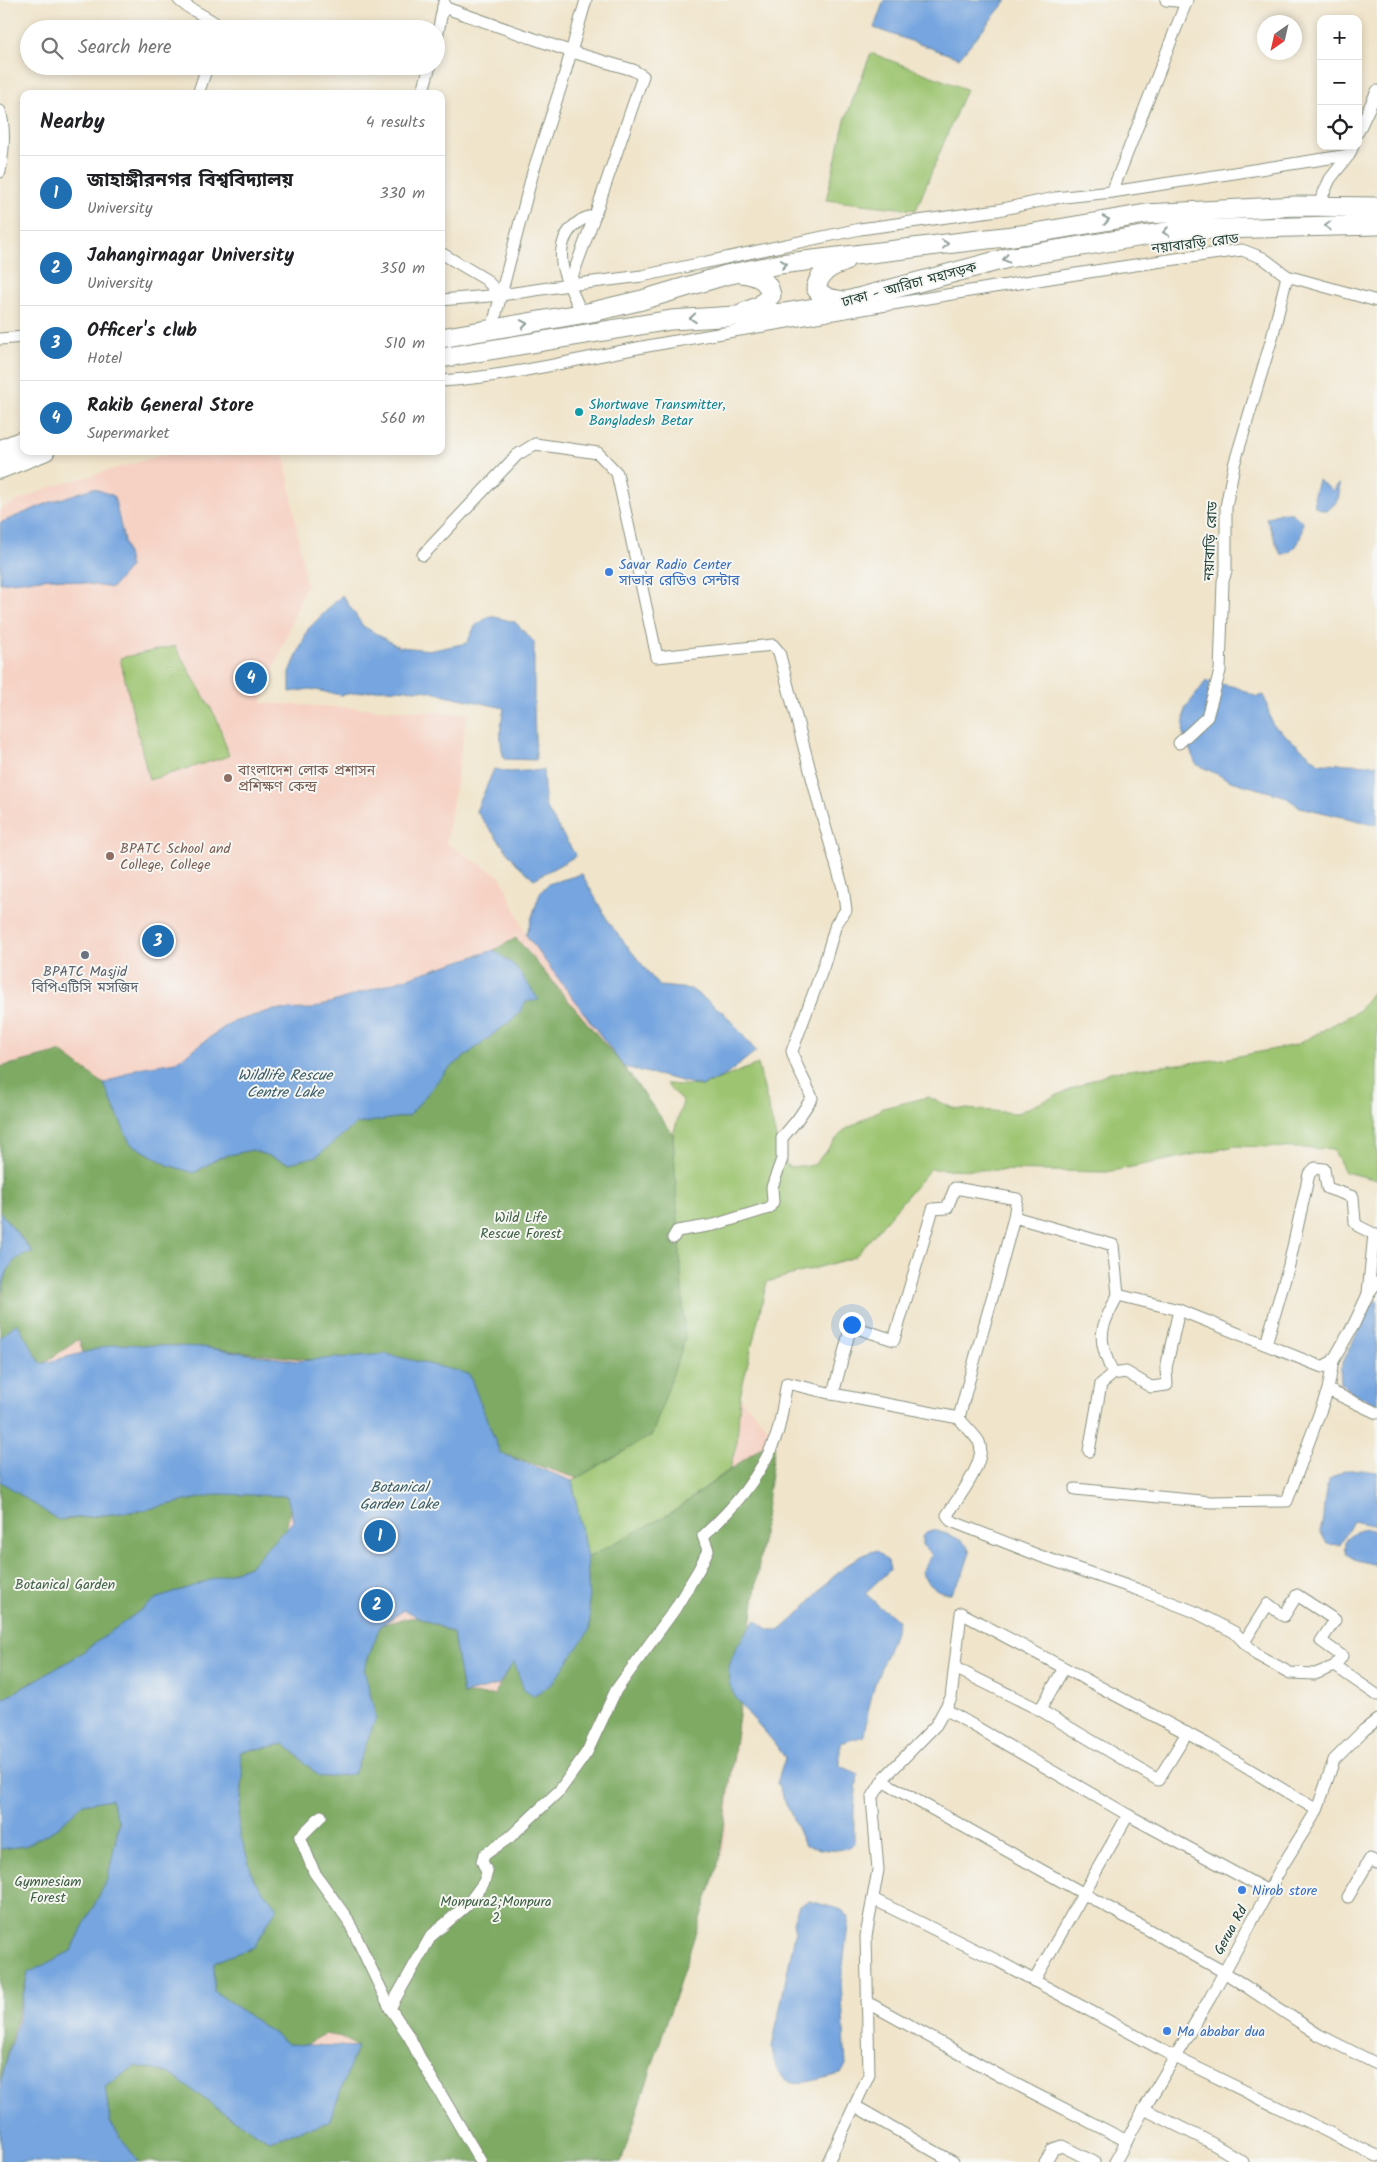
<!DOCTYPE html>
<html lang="en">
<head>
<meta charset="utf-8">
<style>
  :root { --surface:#fff; --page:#f2f2f2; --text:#202124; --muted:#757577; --line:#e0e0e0; --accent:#1f6fb2 }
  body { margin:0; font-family:Kalam,"Noto Sans Bengali",sans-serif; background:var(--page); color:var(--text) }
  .controls { position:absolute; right:15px; top:15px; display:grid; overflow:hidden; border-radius:10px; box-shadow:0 2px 8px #0003 }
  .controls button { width:45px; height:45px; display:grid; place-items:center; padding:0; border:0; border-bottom:1px solid var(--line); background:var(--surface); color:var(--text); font:25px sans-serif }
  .compass { position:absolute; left:1257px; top:15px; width:45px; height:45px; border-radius:50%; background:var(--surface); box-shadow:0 2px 8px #0003; rotate:214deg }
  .you { position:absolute; left:851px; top:1324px; width:18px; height:18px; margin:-12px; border:4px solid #fff; border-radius:50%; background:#1a73e8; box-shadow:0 0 0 8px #1a73e833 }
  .badge { display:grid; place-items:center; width:32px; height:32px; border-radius:50%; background:var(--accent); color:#fff; font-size:16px; font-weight:700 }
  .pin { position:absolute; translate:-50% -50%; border:2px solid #fff; box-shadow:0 1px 5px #0006 }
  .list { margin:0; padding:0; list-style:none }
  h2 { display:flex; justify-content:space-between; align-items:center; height:65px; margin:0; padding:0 20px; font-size:21px }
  h2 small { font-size:16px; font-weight:400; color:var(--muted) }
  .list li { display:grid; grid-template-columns:32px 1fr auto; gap:15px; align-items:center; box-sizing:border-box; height:75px; padding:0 20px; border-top:1px solid var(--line) }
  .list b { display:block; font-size:19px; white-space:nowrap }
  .list p { margin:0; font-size:16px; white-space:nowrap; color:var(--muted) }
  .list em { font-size:16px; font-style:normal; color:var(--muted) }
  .icon { flex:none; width:28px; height:28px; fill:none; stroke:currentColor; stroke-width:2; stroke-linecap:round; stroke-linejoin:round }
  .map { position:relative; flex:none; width:1377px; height:2162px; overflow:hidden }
  .search { position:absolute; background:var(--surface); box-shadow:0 2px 8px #0003; left:20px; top:20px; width:425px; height:55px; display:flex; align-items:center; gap:12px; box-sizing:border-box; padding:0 18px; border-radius:28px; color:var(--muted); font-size:19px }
  .panel { position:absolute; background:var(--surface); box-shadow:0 2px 8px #0003; left:20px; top:90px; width:425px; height:365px; border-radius:10px }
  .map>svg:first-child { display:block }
  .built { fill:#f6d2c4 }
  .green { fill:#9dc571; stroke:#5e8152 }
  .forest { fill:#7eaa63; stroke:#4e744c }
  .water { fill:#76a5df; stroke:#4a718a }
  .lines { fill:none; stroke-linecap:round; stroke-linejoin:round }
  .minor-casing { stroke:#88907f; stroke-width:13 }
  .trunk-casing { stroke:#88907f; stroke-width:21 }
  .minor { stroke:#fff; stroke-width:11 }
  .trunk { stroke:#fff; stroke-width:19 }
  .oneway { stroke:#8f9e9a }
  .culture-dot { fill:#0f9aa8; stroke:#f6f6f2; stroke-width:2 }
  .shop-dot { fill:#3f7fe0; stroke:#f6f6f2; stroke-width:2 }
  .education-dot { fill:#8d6e63; stroke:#f6f6f2; stroke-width:2 }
  .worship-dot { fill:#6b7280; stroke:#f6f6f2; stroke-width:2 }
  .labels { text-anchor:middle; stroke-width:4; stroke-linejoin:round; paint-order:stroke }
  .street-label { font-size:14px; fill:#1f3d34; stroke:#f6f6f2 }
  .culture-label { font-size:14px; fill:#0d838f; stroke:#f6f6f2; text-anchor:start }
  .shop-label { font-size:14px; fill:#366cbe; stroke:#f6f6f2; text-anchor:start }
  .education-label { font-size:14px; fill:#785e54; stroke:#f6f6f2; text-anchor:start }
  .worship-label { font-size:14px; fill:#5b616d; stroke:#f6f6f2 }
  .park-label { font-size:14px; fill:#3e5f43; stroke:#f6f6f2 }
  .water-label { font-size:15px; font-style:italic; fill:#395c67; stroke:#f6f6f2 }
</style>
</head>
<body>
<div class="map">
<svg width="1377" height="2162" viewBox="0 0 1377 2162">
  <rect width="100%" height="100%" fill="#f6f6f2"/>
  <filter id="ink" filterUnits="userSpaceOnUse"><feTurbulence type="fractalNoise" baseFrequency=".02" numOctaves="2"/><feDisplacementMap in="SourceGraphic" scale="10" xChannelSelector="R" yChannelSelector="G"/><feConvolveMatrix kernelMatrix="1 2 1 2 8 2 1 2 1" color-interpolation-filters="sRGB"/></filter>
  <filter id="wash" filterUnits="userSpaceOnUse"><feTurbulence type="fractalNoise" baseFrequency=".0096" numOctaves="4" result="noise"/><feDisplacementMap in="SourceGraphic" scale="20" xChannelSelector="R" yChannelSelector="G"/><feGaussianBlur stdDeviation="1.12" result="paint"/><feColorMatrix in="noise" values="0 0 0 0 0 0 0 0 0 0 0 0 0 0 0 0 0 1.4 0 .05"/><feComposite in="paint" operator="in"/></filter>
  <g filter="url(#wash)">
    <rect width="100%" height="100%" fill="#f0e4ca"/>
    <!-- built -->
    <path class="built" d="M 177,451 L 284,451 L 306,585 L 261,703 L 467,714 L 446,843 L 501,877 L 526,935 L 673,1134 L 685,1339 L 776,1436 L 768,1482 L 724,1848 L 620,2162 L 0,2162 L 0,509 L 48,488 Z"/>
    <!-- green -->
    <g class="green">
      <path d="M 871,53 L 966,89 L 916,210 L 826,200 L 845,120 Z"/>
      <path d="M 175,646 L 217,719 L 229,756 L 149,780 L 120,658 Z"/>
      <path d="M 1377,986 L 1377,1180 L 1345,1172 L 1333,1149 L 1236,1146 L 1107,1172 L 930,1169 L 855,1257 L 767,1282 L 740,1396 L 737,1442 L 730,1469 L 673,1512 L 587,1558 L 572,1481 L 652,1435 L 673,1221 L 673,1134 L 683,1102 L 666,1084 L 702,1086 L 758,1064 L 777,1142 L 788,1167 L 814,1165 L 843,1131 L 883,1108 L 928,1097 L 953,1108 L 1017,1113 L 1110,1072 L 1223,1059 L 1296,1045 L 1358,1011 Z"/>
    </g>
    <!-- forest -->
    <g class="forest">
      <path d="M 516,938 L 624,1067 L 673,1134 L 685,1339 L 652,1435 L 577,1478 L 500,1453 L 469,1374 L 386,1354 L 313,1360 L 201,1347 L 83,1353 L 79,1339 L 41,1365 L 17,1323 L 0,1337 C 0,1315 0,1265 21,1255 C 25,1253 30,1253 33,1252 L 0,1212 L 0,1067 L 61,1052 L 104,1084 L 130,1143 L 168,1165 L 195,1173 L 220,1157 L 252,1150 L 289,1163 L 317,1155 L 356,1124 L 409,1116 L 445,1072 L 518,1015 L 526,1002 L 494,950 Z"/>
      <path d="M 776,1436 L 720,1858 L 621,2162 L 138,2162 L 110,2122 L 105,2087 L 135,2066 L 169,2073 L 221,2111 L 269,2140 L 329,2122 L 357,2047 L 342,2037 L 325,2034 L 305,2045 L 288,2044 L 214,1991 L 214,1962 L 254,1947 L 277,1908 L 254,1880 L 238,1827 L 243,1776 L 240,1752 L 285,1744 L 320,1777 L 354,1774 L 376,1718 L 364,1669 L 380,1625 L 418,1616 L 453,1633 L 463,1694 L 494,1695 L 514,1661 L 590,1629 L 587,1558 L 673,1512 Z"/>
      <path d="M 0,1480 L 64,1520 L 139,1511 L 218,1494 L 288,1496 L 290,1509 L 286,1528 L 250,1566 L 156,1599 L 76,1657 L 7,1697 L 0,1699 Z"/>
      <path d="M 111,1799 L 119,1823 L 108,1878 L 71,1951 L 28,1973 L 0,2083 L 0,1849 L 25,1846 L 56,1829 L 83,1804 Z"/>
    </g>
    <!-- water -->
    <g class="water">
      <path d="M 884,0 L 1007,0 L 959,58 L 874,28 Z"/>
      <path d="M 1318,480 L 1333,491 L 1339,483 C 1340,498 1339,502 1326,511 L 1315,507 L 1314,494 Z"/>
      <path d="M 93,488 L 114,496 L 130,567 L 112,588 L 53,578 L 0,583 L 0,523 L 48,503 Z"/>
      <path d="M 1283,512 L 1292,513 L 1303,522 C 1301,539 1299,550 1281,555 L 1266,518 Z"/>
      <path d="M 342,595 L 363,626 L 399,647 L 433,650 L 467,643 L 475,626 L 490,616 L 515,622 L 534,642 L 534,711 L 536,760 L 504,759 C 499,741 500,726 504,708 L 423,690 L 383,689 L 341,695 L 310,689 L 290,692 L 290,672 L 308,629 Z"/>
      <path d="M 1206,681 L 1236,687 L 1257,697 L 1264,695 L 1272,724 L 1319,763 L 1377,765 L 1377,825 L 1300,807 L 1284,796 L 1231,781 L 1196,764 L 1183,734 L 1185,709 Z"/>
      <path d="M 494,769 L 509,772 L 543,770 L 545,806 L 576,856 L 534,879 L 516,863 L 476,811 Z"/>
      <path d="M 582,874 L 609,923 L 659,986 L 691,989 L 724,1013 L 756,1051 L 726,1075 L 702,1086 L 624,1067 L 526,935 L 540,893 L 548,884 Z"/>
      <path d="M 494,950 L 515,966 L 539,1000 L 526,1002 L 518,1015 L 445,1072 L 409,1116 L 356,1124 L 317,1156 L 289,1163 L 252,1150 L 220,1157 L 194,1173 L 168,1165 L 130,1143 L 104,1084 L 138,1068 L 176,1062 L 230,1023 L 272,1010 L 311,1009 Z"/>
      <path d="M 0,1212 L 33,1253 C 8,1257 7,1272 0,1295 Z"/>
      <path d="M 1377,1300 L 1377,1405 L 1349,1391 L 1341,1383 L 1340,1369 L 1350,1347 L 1373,1303 Z"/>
      <path d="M 17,1323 L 41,1364 L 116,1344 L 201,1347 L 298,1361 L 386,1354 L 469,1374 L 500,1453 L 572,1481 L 587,1558 L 590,1629 L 553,1683 L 533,1696 L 524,1690 L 514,1662 L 498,1685 L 463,1694 L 453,1633 L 404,1610 L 380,1626 L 364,1669 L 376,1718 L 354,1774 L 320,1777 L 285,1744 L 240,1752 L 243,1776 L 238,1827 L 254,1880 L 277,1908 L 254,1947 L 214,1962 L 214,1991 L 288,2044 L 357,2047 L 329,2122 L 269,2140 L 221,2111 L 169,2073 L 135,2066 L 105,2087 L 110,2122 L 138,2162 L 0,2162 L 0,2083 L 17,2024 L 28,1973 L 71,1951 L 108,1878 L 119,1823 L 111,1799 L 83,1804 L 56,1829 L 25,1846 L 0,1849 L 0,1699 L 7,1697 L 76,1657 L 156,1599 L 250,1566 L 293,1521 L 287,1496 L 218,1494 L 139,1511 L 58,1520 L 0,1481 L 0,1337 Z"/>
      <path d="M 1345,1470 L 1362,1470 L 1377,1472 L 1377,1526 L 1353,1521 L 1340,1545 L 1327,1544 L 1320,1531 C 1326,1516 1321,1493 1331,1479 C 1334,1476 1341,1473 1345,1470 Z"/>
      <path d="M 1367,1529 L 1377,1531 L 1377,1565 L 1356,1560 L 1346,1554 C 1343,1538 1351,1531 1367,1529 Z"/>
      <path d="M 933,1530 C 946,1534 966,1538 970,1552 L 963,1574 L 951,1593 C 938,1594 926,1583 921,1572 L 932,1555 L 922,1545 L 922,1537 L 926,1532 Z"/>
      <path d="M 877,1550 L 888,1561 L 890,1570 L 865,1593 L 880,1607 L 898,1620 C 894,1639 885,1657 878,1675 C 871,1695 867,1715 864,1736 L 840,1743 L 840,1766 L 858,1774 L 854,1809 L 854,1843 C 840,1855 822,1849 805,1846 L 777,1783 L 785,1758 C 748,1701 696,1692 756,1620 L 768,1629 L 779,1631 C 813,1606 834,1562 877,1550 Z"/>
      <path d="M 809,1901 L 842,1910 L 849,1917 L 841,1982 L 846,2065 L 841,2074 C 805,2082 776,2097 772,2047 L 795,1934 L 793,1922 L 799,1905 Z"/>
    </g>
  </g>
  <g filter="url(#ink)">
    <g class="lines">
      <defs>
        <g id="minor">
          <path d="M 179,0 C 190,11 206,15 219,26 L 219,29"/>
          <path d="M 1166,0 L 1186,2"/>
          <path d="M 443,7 L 572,52 L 633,70 L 643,76 L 595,215 C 590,217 584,218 580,221 C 557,236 558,263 569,285"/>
          <path d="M 436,42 L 444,2"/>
          <path d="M 198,94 L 205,73 L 209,66"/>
          <path d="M 422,94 L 430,66"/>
          <path d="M 0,111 C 6,130 3,153 0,172"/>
          <path d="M 1358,132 L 1377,91"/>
          <path d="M 1112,192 L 1187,0"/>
          <path d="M 1318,206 L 1330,179 L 1349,155 L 1353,146"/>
          <path d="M 441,253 L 485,279 L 501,295"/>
          <path d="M 569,285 L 595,215"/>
          <path d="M 441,300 L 501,295 L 569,285"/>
          <path d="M 582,314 L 569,285 L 642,276 L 860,229 L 998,210 L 1055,198 L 1112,192 L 1349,155"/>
          <path d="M 492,329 L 533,172 L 563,80 L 586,0"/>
          <path d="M 0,339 L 24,337"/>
          <path d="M 441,381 C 518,376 594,355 670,342 C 861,310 1051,275 1242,250 L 1263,258 L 1287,276 L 1377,301"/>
          <path d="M 423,555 L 517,455 L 535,444 L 598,453 L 617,473 L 657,657 L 773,645 L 779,652 L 821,812 L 843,888 L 846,910 L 836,924 L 824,965 L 792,1051 C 796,1068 806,1082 812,1098 L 797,1120 L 782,1138 L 782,1159 L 772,1187 L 773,1202 L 769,1208 L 714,1225 L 677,1231 L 673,1238"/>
          <path d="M 1179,743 L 1207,717 L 1220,671 L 1223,581 L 1226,571 L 1226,507 L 1234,465 L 1272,338 L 1287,276"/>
          <path d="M 1377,1282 L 1368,1294 L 1354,1324 L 1333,1361 L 1322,1367 L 1179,1310 L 1118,1295 L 1113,1245 L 1014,1217 C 997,1285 976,1351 959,1418 C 964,1425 975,1435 979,1442 C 988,1460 957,1500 947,1515 L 951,1521 L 1040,1556 L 1136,1589 L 1193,1611 L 1234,1632 L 1257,1655 L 1290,1673 L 1315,1674 L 1335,1666 L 1377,1695"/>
          <path d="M 1266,1344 L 1289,1265 L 1309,1174 L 1315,1168 L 1324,1169 L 1327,1188 L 1353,1197 L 1355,1222 L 1358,1226 L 1374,1234 L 1368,1293"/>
          <path d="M 1333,1361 L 1328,1390 L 1377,1413"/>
          <path d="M 1113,1374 C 1097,1336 1099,1331 1118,1295"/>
          <path d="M 833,1394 L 959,1418"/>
          <path d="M 1089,1451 L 1101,1384 L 1113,1374 L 1126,1372 L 1151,1387 L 1167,1385 L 1166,1368 L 1179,1310"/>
          <path d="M 1075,1489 L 1211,1502 L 1287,1501 L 1328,1390"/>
          <path d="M 1244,1642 L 1268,1604 L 1284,1616 L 1297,1595 L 1335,1620 L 1321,1641 L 1342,1656 L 1335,1666"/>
          <path d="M 955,1668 L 1040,1710 L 1064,1668"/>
          <path d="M 945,1709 L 1128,1815 L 1034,1981"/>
          <path d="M 1040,1710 L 1158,1780 L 1187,1733"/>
          <path d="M 882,1781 L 1224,1972 L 1319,2035 L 1377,2064"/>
          <path d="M 1128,1815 L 1268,1891"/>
          <path d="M 321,1816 L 300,1837 L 314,1872 L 348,1920 L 390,2008 L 410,2038 L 422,2062 L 481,2162"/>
          <path d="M 1348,1897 L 1370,1859 L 1377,1863"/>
          <path d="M 873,1899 L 998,1961 L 1175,2057 L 1377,2156"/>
          <path d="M 867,2002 L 1002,2077 L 1127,2141"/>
          <path d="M 390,2008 L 431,1936 L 468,1904 L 484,1882 L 487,1872 L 482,1861 L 484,1855 L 510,1837 L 560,1790 L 587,1752 L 616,1690 L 675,1609 L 699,1569 L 708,1550 L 703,1536 C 733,1509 761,1475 776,1437 C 782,1420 783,1401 787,1383 L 833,1394 L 851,1326 L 894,1340 L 933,1209 L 947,1208 L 955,1188 L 1017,1199 L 1014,1217"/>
          <path d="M 855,2106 L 953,2162"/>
          <path d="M 1144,2109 L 1208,2141 L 1243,2162"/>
          <path d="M 828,2162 L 869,2075 L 866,1936 L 878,1870 L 872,1798 L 885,1777 L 936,1725 L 951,1698 L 961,1613 L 1207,1744 L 1317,1810"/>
          <path d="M 1045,2162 L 1053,2149 L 1062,2146 L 1094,2162"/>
          <path d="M 1115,2162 L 1144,2109 L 1210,1998 L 1281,1868 L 1317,1810 L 1334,1760 L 1364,1730 L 1377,1720"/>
        </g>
        <g id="trunk">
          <path d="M 742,273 C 756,275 768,279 771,295 L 760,306 L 745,312"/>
          <path d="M 843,301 C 831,299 822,298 816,288 C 820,272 830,266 844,262"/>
          <path d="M 441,338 L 592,312 L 642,300 L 726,275 L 780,264 L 1029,234 L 1146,214 L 1295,206 L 1377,207"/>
          <path d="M 441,358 L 671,320 L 784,313 L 832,305 L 1008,258 L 1180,230 L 1377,225"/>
          <path d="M 0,450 L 24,440"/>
          <path d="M 0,469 L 45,451"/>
        </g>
      </defs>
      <!-- minor casing -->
      <use href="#minor" class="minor-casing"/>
      <!-- trunk casing -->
      <use href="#trunk" class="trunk-casing"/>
      <!-- minor -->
      <use href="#minor" class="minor"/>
      <!-- trunk -->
      <use href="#trunk" class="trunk"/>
    </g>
    <!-- one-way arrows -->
    <defs><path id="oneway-chevron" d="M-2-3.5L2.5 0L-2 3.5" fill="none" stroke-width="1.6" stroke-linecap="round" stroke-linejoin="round" transform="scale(1.25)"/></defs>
    <g class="oneway">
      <use href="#oneway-chevron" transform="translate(1106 220) rotate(-10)"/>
      <use href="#oneway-chevron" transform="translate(1328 226) rotate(179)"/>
      <use href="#oneway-chevron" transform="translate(1166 232) rotate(171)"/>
      <use href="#oneway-chevron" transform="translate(945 244) rotate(-7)"/>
      <use href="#oneway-chevron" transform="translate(1006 259) rotate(167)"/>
      <use href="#oneway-chevron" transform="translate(784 264) rotate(-8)"/>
      <use href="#oneway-chevron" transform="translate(693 318) rotate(176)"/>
      <use href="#oneway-chevron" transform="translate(524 324) rotate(-10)"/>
    </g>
  </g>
  <!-- markers -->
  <circle class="culture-dot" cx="579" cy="412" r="5"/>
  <g class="shop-dot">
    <circle cx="609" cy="572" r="5"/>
    <circle cx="1242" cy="1890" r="5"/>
    <circle cx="1167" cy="2031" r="5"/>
  </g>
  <g class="education-dot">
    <circle cx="228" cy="778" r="5"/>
    <circle cx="110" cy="856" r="5"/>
  </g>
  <circle class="worship-dot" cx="85" cy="955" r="5"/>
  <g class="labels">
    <!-- street labels -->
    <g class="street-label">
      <text transform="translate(1195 243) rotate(-7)" y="5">নয়াবারড়ি রোড</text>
      <text transform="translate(909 284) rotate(-15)" y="5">ঢাকা - আরিচা মহাসড়ক</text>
      <text transform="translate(1210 541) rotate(-87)" y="5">নয়াবাড়ি রোড</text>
      <text transform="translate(1230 1930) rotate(-61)" y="5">Gerua Rd</text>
    </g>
    <!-- culture labels -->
    <g class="culture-label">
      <text x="589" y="409">Shortwave Transmitter,<tspan x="589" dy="16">Bangladesh Betar</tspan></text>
    </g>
    <!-- shop labels -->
    <g class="shop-label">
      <text x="619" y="569">Savar Radio Center<tspan x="619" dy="16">সাভার রেডিও সেন্টার</tspan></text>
      <text x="1252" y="1895">Nirob store</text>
      <text x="1177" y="2036">Ma ababar dua</text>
    </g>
    <!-- education labels -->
    <g class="education-label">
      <text x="238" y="775">বাংলাদেশ লোক প্রশাসন<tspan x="238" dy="16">প্রশিক্ষণ কেন্দ্র</tspan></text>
      <text x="120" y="853">BPATC School and<tspan x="120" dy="16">College, College</tspan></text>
    </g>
    <!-- worship labels -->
    <g class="worship-label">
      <text x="85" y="976">BPATC Masjid<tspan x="85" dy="16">বিপিএটিসি মসজিদ</tspan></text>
    </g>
    <!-- park labels -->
    <g class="park-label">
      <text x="521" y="1222">Wild Life<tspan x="521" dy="16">Rescue Forest</tspan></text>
      <text x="65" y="1589">Botanical Garden</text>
      <text x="48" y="1886">Gymnesiam<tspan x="48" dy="16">Forest</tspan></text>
      <text x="496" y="1906">Monpura2;Monpura<tspan x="496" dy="16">2</tspan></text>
    </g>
    <!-- water labels -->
    <g class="water-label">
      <text x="285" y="1080">Wildlife Rescue<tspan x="285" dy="17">Centre Lake</tspan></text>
      <text x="399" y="1492">Botanical<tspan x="399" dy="17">Garden Lake</tspan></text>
    </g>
  </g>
</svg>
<div class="controls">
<button>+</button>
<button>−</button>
<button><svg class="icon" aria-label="locate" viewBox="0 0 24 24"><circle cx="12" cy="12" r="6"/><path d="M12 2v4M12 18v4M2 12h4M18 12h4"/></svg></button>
</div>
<svg class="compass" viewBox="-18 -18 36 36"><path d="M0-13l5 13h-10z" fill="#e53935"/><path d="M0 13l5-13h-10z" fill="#757577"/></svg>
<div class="you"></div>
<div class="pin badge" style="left:380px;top:1536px">1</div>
<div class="pin badge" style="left:377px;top:1605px">2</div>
<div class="pin badge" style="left:158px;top:941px">3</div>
<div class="pin badge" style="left:251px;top:678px">4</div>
<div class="search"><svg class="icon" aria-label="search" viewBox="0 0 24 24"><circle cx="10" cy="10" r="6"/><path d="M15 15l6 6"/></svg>Search here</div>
<section class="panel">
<h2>Nearby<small>4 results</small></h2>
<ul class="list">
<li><span class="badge">1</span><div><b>জাহাঙ্গীরনগর বিশ্ববিদ্যালয়</b><p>University</p></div><em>330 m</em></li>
<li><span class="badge">2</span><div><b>Jahangirnagar University</b><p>University</p></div><em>350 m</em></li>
<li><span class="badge">3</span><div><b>Officer's club</b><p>Hotel</p></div><em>510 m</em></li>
<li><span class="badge">4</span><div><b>Rakib General Store</b><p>Supermarket</p></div><em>560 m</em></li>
</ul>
</section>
</div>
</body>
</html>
